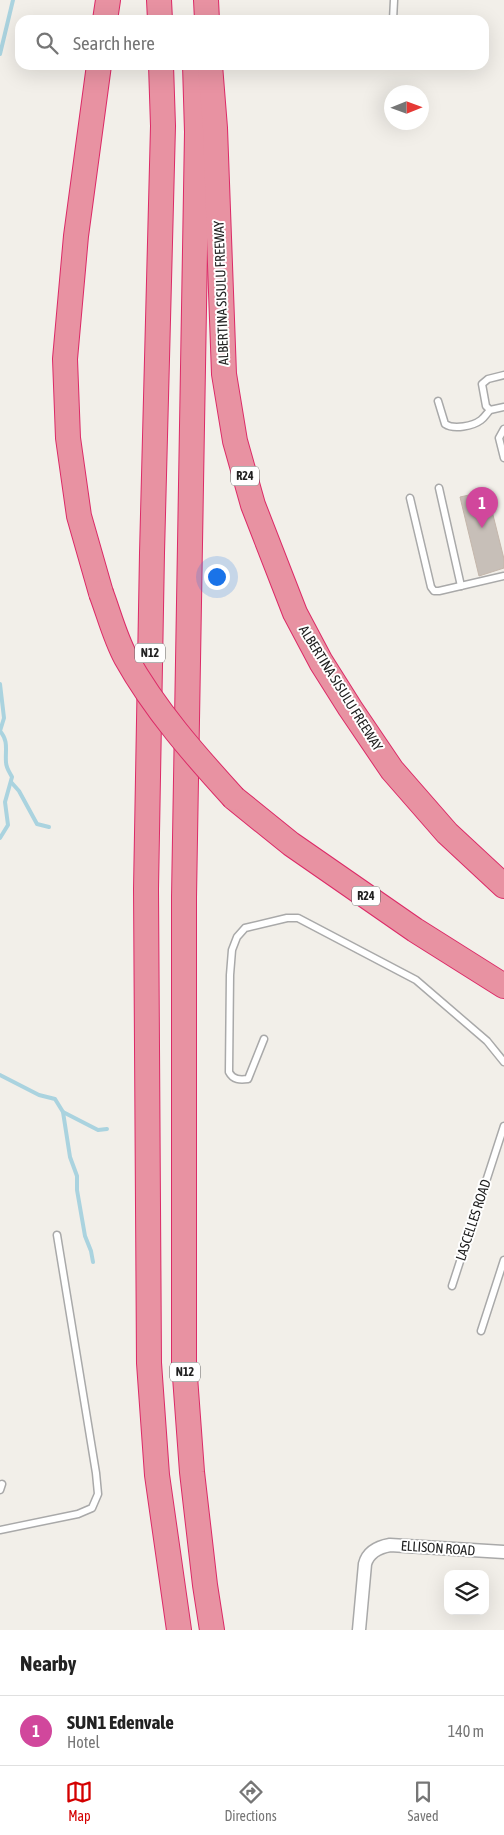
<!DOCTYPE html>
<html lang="en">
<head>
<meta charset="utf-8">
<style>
  :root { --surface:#fff; --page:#f2f2f2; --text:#222; --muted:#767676; --line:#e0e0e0; --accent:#d40000 }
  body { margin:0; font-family:"Asap Condensed",sans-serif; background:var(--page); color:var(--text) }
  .controls { position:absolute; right:15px; bottom:15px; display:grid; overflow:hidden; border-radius:10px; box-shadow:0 5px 20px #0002 }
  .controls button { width:45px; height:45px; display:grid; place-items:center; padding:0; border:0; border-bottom:1px solid var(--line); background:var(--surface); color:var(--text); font:25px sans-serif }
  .compass { position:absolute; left:384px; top:85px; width:45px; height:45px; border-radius:50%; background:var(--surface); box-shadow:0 5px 20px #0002; rotate:89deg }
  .you { position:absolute; left:216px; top:576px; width:18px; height:18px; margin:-12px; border:4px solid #fff; border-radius:50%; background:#1a73e8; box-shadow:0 0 0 8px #1a73e833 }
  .badge { display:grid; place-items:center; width:32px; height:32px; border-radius:50%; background:var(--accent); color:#fff; font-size:16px; font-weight:700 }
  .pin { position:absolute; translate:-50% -41px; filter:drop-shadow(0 1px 2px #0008) }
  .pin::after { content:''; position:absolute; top:26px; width:18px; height:15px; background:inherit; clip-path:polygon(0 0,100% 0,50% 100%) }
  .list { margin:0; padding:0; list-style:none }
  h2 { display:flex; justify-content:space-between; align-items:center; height:65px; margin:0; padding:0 20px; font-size:21px }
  h2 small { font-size:16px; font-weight:400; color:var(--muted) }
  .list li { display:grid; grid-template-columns:32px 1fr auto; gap:15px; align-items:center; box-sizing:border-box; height:70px; padding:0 20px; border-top:1px solid var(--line) }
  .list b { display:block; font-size:19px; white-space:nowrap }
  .list p { margin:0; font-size:16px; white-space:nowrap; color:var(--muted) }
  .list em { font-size:16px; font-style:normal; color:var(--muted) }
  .icon { flex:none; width:28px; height:28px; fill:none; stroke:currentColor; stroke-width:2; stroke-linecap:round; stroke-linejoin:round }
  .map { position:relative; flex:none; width:504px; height:1630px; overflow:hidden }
  .search { position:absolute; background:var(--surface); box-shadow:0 5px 20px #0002; left:15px; right:15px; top:15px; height:55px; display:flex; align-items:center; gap:12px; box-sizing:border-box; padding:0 18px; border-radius:15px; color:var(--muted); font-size:19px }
  .sheet { height:135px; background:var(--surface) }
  nav { display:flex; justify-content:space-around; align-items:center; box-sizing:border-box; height:70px; border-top:1px solid var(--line); background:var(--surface); font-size:14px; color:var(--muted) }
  nav a { display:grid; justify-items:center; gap:2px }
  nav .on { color:var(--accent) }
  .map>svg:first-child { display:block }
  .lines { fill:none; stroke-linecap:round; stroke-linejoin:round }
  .stream { stroke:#aad3df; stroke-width:4 }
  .building { fill:#c7bfb8; stroke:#c4b6ab }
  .lane-casing { stroke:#a9a9a9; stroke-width:9 }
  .street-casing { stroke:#a9a9a9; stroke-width:15 }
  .highway-casing { stroke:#dc2a67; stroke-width:26 }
  .lane { stroke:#fff; stroke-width:6 }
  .street { stroke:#fff; stroke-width:12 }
  .highway { stroke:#e892a2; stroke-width:24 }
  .highway-bridge-casing { stroke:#dc2a67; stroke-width:26; stroke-linecap:butt }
  .highway-bridge { stroke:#e892a2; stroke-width:24 }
  .labels { text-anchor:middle; stroke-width:4; stroke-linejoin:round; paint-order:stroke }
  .shield { fill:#fff; stroke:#646464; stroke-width:1 }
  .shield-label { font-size:12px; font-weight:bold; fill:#222 }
  .street-label { font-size:14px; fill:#222; stroke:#fff }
</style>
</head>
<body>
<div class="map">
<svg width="504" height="1630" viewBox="0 0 504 1630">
  <rect width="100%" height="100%" fill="#f2efe9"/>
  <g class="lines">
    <!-- stream -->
    <g class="stream">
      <path d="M 0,54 L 13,0"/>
      <path d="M 0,684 L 4,718 L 0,731 C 9,741 5,751 6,762 C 6,768 10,773 12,777 L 5,802 L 8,825 L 0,838"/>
      <path d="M 11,782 L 19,791 L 37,824 L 49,827"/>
      <path d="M 0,1075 L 39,1095 L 55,1099 L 63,1112 L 70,1157 L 77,1176 L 77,1190 L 85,1236 L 91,1251 L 93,1262"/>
      <path d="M 63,1112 L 98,1130 L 107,1129"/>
    </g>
  </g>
  <!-- building -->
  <path class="building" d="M 487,491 L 504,559 L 504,568 L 479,576 L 460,497 Z"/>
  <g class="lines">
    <defs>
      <g id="lane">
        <path d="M 393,20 L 394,0"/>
        <path d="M 438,401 L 445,424 C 454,430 473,426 481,420 C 485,417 487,413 490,410 L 504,407"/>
        <path d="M 490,410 L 486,406 L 482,384 L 488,379 L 504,375"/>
        <path d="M 504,429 L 499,438 L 504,458"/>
        <path d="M 439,488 L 461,586"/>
        <path d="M 410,498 L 431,587 L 434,591 L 439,591 L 504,576"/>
        <path d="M 264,1039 L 248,1079 C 240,1080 233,1080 229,1072 L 230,975 L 232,950 L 237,937 L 245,928 L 287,918 L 298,918 L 416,980 L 487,1041 L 504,1062"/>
        <path d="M 452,1286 L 504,1126"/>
        <path d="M 481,1331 L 504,1260"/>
        <path d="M 0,1490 L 2,1484"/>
        <path d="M 0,1530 L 78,1514 L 92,1508 L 98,1494 L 96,1473 L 57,1235"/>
      </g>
      <path id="street" d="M 359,1630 L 365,1564 C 368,1552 379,1547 390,1545 L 504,1552"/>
      <g id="highway">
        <path d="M 159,0 L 160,20"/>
        <path d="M 206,0 L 207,20"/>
        <path d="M 105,20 L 108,0"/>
        <path d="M 99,65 L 76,236 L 65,359 L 68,438 L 79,516 L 101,593"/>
        <path d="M 161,65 L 163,126 L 152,553 L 146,889 L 149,1363 L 157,1475 L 179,1630"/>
        <path d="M 195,65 L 197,132 L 184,897 L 184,1363 L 192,1472 L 205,1585 L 212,1630"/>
        <path d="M 210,65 L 215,128 L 224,374 L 235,441 L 253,505 L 295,613 L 321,662 L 350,708 L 392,770 L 447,833 L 504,886"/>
        <path d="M 234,798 L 291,844 L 415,930 L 504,986"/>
      </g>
    </defs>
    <!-- lane casing -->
    <use href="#lane" class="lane-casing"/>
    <!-- street casing -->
    <use href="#street" class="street-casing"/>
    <!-- highway casing -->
    <use href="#highway" class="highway-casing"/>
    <!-- lane -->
    <use href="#lane" class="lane"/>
    <!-- street -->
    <use href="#street" class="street"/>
    <!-- highway -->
    <use href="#highway" class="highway"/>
    <defs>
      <path id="highway-bridge" d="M 101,593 C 109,614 115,638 126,658 C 155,710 194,754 234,798"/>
    </defs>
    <!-- highway-bridge casing -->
    <use href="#highway-bridge" class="highway-bridge-casing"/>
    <!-- highway-bridge -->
    <use href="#highway-bridge" class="highway-bridge"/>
  </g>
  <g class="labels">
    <!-- shield labels -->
    <g class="shield">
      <rect x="231" y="466.5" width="28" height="19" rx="4"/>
      <rect x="135" y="643.5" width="30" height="19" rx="4"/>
      <rect x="352" y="886.5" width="28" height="19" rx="4"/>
      <rect x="170" y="1362.5" width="30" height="19" rx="4"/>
    </g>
    <g class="shield-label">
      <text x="245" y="480">R24</text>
      <text x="150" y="657">N12</text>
      <text x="366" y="900">R24</text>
      <text x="185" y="1376">N12</text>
    </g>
    <!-- street labels -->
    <g class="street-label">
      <text transform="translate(221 293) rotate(-92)" y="5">ALBERTINA SISULU FREEWAY</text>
      <text transform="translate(341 688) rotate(58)" y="5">ALBERTINA SISULU FREEWAY</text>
      <text transform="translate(473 1220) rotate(-72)" y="5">LASCELLES ROAD</text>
      <text transform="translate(438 1548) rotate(4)" y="5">ELLISON ROAD</text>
    </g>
  </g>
</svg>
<div class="controls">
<button><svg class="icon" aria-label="layers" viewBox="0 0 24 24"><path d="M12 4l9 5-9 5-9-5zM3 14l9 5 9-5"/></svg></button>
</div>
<svg class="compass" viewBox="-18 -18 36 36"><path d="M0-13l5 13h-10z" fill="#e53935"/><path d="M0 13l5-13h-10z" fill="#767676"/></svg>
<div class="you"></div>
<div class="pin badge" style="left:482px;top:528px;background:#d1479c">1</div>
<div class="search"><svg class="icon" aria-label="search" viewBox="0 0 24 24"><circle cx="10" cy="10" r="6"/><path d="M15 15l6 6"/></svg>Search here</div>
</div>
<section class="sheet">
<h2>Nearby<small></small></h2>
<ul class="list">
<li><span class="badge" style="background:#d1479c">1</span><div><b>SUN1 Edenvale</b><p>Hotel</p></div><em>140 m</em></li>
</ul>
</section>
<nav>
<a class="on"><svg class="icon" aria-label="map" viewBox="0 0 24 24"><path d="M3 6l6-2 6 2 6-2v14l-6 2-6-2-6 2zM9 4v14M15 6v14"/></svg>Map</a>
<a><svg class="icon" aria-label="directions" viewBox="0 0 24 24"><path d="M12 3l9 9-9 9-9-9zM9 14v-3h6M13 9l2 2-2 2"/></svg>Directions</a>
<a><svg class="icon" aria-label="saved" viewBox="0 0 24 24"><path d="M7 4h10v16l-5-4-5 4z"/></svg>Saved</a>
</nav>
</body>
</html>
